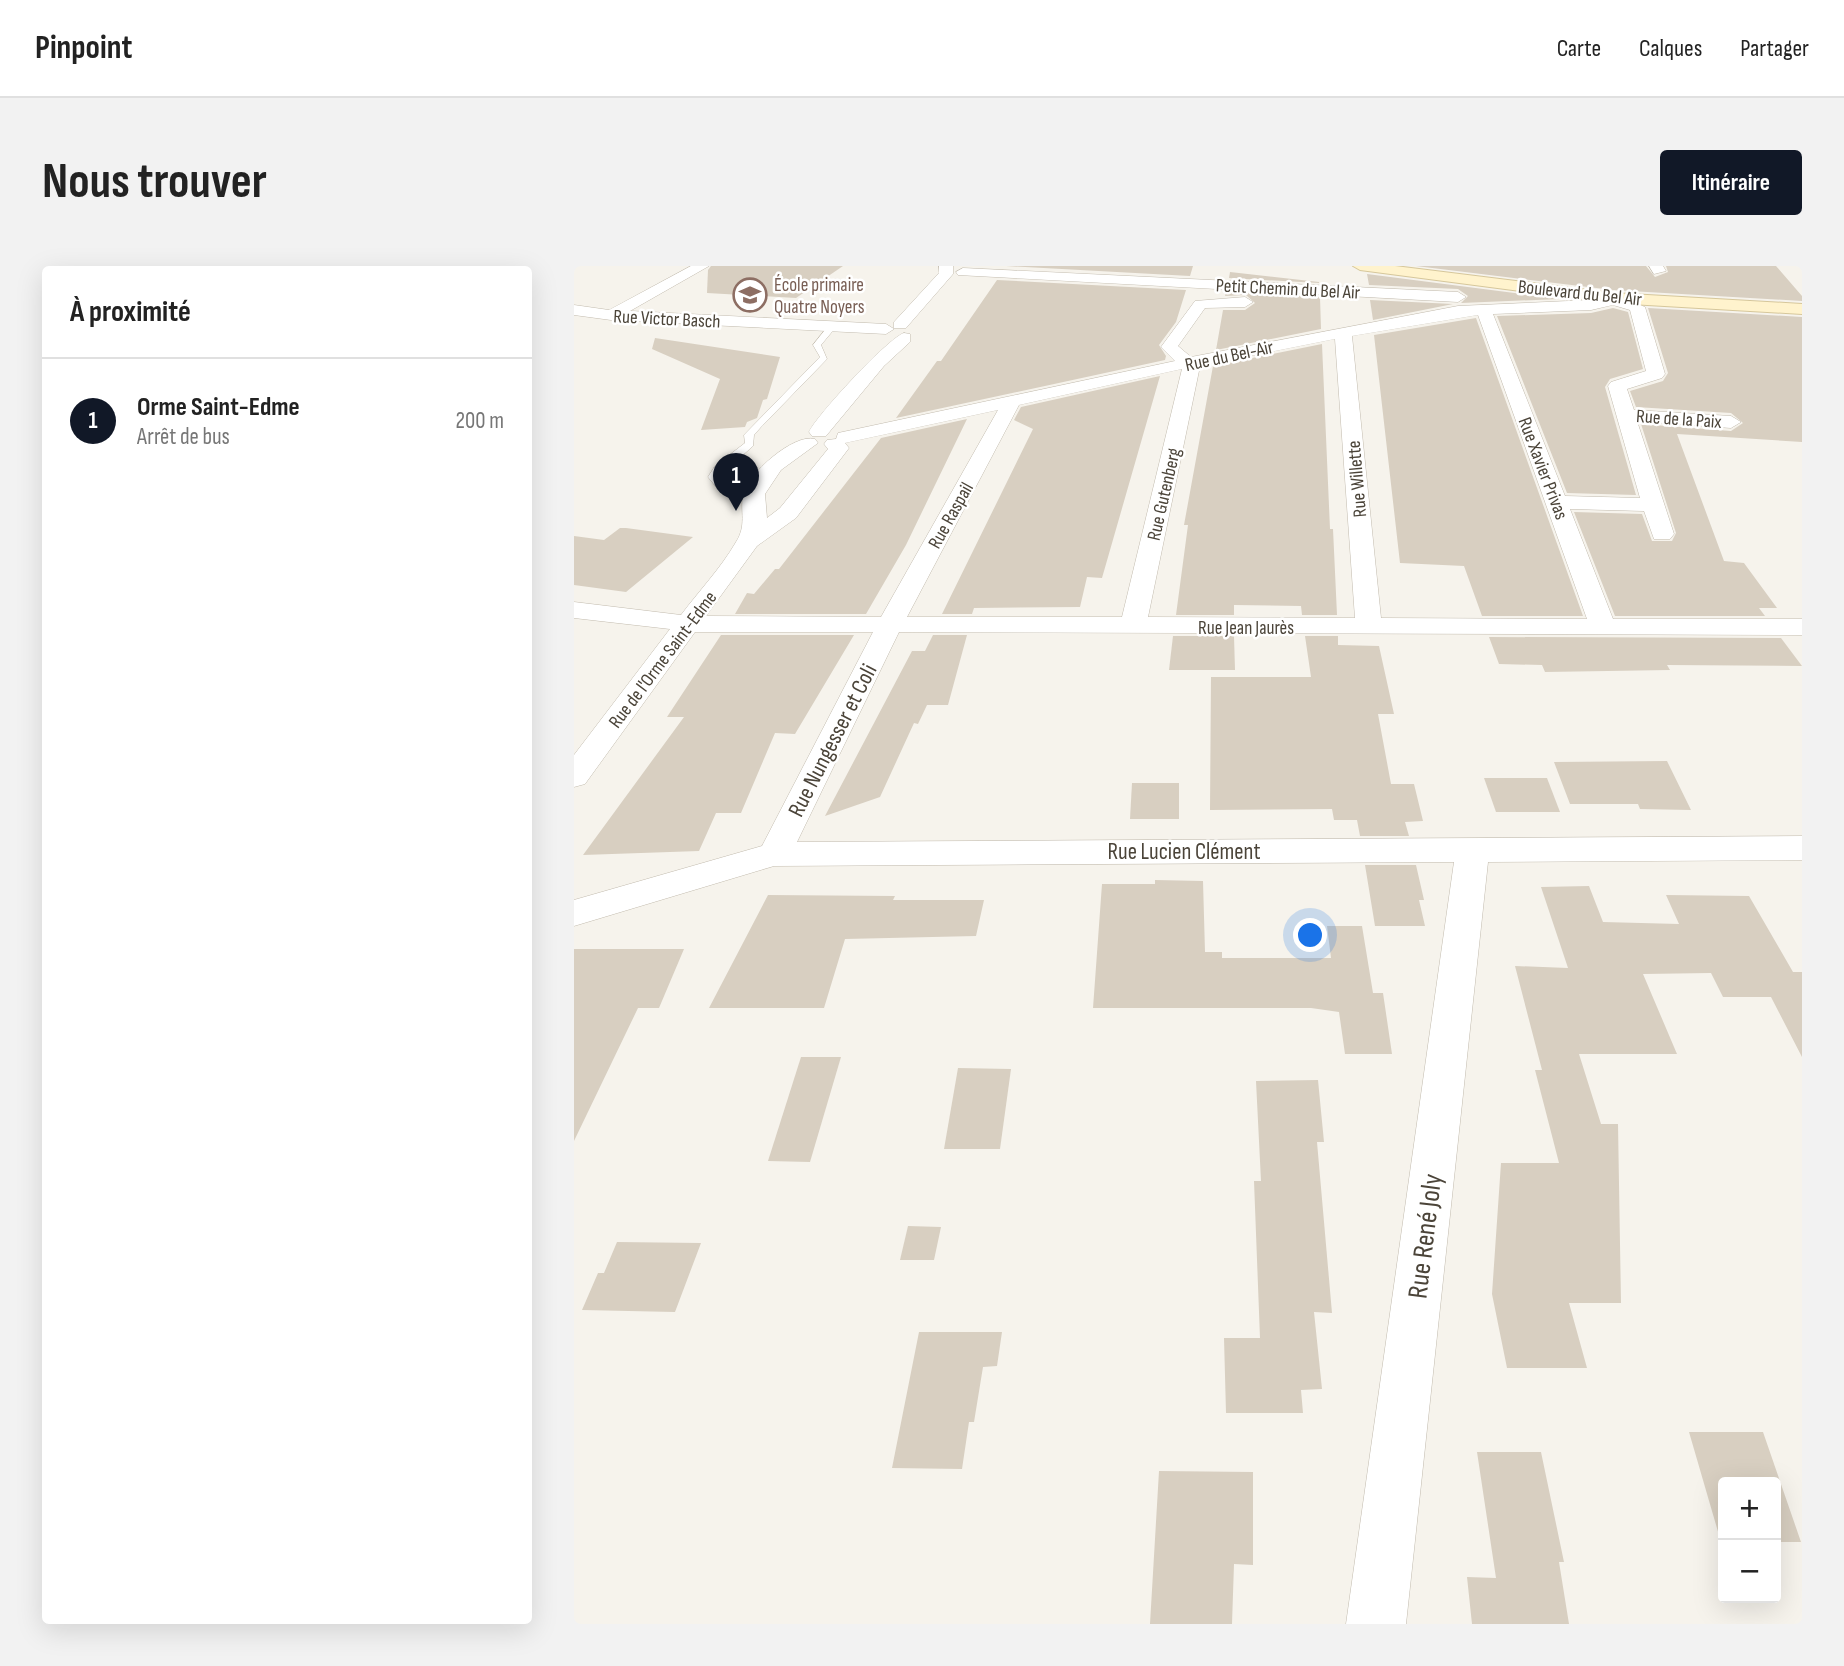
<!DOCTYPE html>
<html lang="fr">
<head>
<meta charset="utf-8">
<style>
  :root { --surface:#fff; --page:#f2f2f2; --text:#222; --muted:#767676; --line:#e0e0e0; --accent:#111827 }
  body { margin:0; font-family:"Sofia Sans Condensed",sans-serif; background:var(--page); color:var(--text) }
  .controls { position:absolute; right:21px; bottom:21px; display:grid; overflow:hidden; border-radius:7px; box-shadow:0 7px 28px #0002 }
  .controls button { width:63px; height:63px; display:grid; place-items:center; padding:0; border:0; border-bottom:2px solid var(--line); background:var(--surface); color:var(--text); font:35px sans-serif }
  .you { position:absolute; left:737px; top:670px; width:24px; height:24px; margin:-18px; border:5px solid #fff; border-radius:50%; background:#1a73e8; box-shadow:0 0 0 10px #1a73e833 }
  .badge { display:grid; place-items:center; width:46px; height:46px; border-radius:50%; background:var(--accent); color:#fff; font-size:23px; font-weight:700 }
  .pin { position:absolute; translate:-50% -58px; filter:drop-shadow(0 2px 4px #0008) }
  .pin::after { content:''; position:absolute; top:37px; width:24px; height:21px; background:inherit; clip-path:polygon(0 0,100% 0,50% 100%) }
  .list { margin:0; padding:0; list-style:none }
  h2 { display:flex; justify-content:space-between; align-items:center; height:91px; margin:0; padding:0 28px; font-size:30px }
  h2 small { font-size:23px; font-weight:400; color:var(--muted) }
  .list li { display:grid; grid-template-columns:46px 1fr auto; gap:21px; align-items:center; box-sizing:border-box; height:126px; padding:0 28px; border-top:2px solid var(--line) }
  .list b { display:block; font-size:26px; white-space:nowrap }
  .list p { margin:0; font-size:23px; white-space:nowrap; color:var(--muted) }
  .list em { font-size:23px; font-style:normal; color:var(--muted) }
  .map { position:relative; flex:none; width:1228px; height:1358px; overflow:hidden; border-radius:7px }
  header { display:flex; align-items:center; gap:42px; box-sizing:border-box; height:98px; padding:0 35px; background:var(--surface); border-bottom:2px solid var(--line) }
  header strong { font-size:33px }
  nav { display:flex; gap:38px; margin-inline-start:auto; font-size:24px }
  .intro { display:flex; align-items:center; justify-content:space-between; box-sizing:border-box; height:168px; padding:0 42px }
  h1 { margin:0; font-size:49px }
  .button { padding:18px 32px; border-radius:7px; background:var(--accent); color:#fff; font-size:24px; font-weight:700 }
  main { display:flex; gap:42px; padding:0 42px }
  aside { flex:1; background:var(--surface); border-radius:7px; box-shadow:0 7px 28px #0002 }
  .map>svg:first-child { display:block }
  .building { fill:#d8cfc1 }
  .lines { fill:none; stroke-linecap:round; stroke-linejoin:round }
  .lane-casing { stroke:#c2bbae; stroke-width:1 }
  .street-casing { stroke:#c2bbae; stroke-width:1 }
  .secondary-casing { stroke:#d6c79b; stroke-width:2 }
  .lane { fill:#fff; fill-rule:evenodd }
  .street { fill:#fff; fill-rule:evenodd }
  .secondary { fill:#fff3cd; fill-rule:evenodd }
  .labels { text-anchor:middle; stroke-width:5; stroke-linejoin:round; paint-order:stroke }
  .far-education-label { font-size:19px; fill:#785e54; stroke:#fff; text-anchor:start }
  .far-street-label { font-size:19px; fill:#4b4439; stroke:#fff }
  .street-label { font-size:23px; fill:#4b4439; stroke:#fff }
  .near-street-label { font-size:28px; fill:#4b4439; stroke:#fff }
</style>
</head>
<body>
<header>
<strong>Pinpoint</strong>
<nav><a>Carte</a><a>Calques</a><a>Partager</a></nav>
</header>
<div class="intro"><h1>Nous trouver</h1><a class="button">Itinéraire</a></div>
<main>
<aside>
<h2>À proximité<small></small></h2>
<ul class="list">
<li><span class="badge">1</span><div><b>Orme Saint-Edme</b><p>Arrêt de bus</p></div><em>200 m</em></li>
</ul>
</aside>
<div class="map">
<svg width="1228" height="1358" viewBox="0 0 1228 1358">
  <rect width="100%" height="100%" fill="#f6f3ec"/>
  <!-- building -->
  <g class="building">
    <path d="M 137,0 L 269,0 L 222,32 L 133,27 L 134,4 Z"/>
    <path d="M 432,0 L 619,0 L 616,10 Z"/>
    <path d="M 842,0 L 1072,0 L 1081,11 L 1094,6 L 1092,0 L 1202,0 L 1228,30 L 1228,35 L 1039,24 Z"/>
    <path d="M 656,6 L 745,16 L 745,17 L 655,12 Z"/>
    <path d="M 793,8 L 986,33 L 887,37 L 894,30 L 884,23 L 795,19 Z"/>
    <path d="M 423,14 L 612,24 L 602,56 L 585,79 L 592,90 L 591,94 L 322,152 L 363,95 L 367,95 Z"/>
    <path d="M 652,26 L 746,31 L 747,63 L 642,84 L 649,44 L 671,44 L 681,37 L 672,29 L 651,30 Z"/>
    <path d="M 796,34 L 879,38 L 799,54 Z"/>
    <path d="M 1039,42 L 1054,46 L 1069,103 L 1036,113 L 1031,121 L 1062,229 L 993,227 L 923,50 L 1017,47 Z"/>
    <path d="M 1074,42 L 1228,51 L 1228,176 L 1103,168 L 1150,295 L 1170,297 L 1203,342 L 1185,342 L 1191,350 L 1041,350 L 1000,246 L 1068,248 L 1078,275 L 1098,275 L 1102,267 L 1067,158 L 1157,165 L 1169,157 L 1157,147 L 1062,141 L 1056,125 L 1089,115 L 1094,107 Z"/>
    <path d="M 902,52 L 1009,350 L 908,350 L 890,300 L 826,297 L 800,69 Z"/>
    <path d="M 81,72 L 206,91 L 193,133 L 189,134 L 183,152 L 173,156 L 171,161 L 127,164 L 146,113 L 78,83 Z"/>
    <path d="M 748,78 L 756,263 L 759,263 L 763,349 L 728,349 L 727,340 L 660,339 L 660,349 L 602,349 L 614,259 L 610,259 L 639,100 Z"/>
    <path d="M 586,110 L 528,312 L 513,311 L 506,341 L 400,342 L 398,348 L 368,348 L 459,163 L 440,154 L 447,141 Z"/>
    <path d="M 393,153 L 332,279 L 292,348 L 161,348 L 173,327 L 180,328 L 201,303 L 205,303 L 307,172 Z"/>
    <path d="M 46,262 L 52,262 L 119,271 L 52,326 L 0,319 L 0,270 L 30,274 Z"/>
    <path d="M 147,369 L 280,369 L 221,468 L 201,467 L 167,547 L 142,547 L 125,585 L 9,589 L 110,451 L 93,451 Z"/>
    <path d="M 359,369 L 393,369 L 374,439 L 353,439 L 344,458 L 340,457 L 306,531 L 251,550 L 338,385 L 351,385 Z"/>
    <path d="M 599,370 L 660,370 L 661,404 L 595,404 Z"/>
    <path d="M 731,370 L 764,370 L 764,379 L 805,380 L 820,448 L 804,448 L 817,518 L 840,518 L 849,555 L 831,556 L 835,570 L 786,570 L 783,554 L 760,554 L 758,543 L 636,544 L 637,411 L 737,411 Z"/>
    <path d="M 915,371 L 1207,372 L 1228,400 L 1093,399 L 1096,404 L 971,406 L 968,399 L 925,398 Z"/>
    <path d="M 1093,495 L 1117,544 L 1066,543 L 1064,538 L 996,538 L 980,496 Z"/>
    <path d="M 910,512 L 973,512 L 986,546 L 922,546 Z"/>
    <path d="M 558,517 L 605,517 L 605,553 L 556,553 Z"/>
    <path d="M 791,599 L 842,599 L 850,634 L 845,634 L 851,660 L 801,660 Z"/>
    <path d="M 581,614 L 629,615 L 631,686 L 648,686 L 648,692 L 757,692 L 753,660 L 788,660 L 799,727 L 809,727 L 818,788 L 771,788 L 765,746 L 737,742 L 519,742 L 528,618 L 581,618 Z"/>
    <path d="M 1015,620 L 1029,656 L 1105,658 L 1092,629 L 1175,630 L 1219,706 L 1228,706 L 1228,791 L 1197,731 L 1149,731 L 1137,707 L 1069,708 L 1103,788 L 1005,788 L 1027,858 L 1044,858 L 1047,1037 L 995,1037 L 1013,1102 L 933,1102 L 918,1028 L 927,897 L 985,897 L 961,804 L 968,804 L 941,700 L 994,702 L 967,621 Z"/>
    <path d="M 194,629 L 321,630 L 319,634 L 410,634 L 402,670 L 271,673 L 250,742 L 135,742 Z"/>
    <path d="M 0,683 L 110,683 L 85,742 L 64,742 L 0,875 Z"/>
    <path d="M 227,791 L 267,791 L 236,896 L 194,895 Z"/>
    <path d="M 384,802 L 437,803 L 426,883 L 370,883 Z"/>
    <path d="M 744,814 L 750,876 L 743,876 L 758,1047 L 740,1046 L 748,1123 L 727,1124 L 729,1147 L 652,1147 L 650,1072 L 686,1072 L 680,915 L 687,915 L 682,815 Z"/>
    <path d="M 334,960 L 367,961 L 360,994 L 326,994 Z"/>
    <path d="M 43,976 L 127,977 L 101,1046 L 8,1044 L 24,1007 L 30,1007 Z"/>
    <path d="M 345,1066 L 428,1066 L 423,1100 L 409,1101 L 400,1156 L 395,1156 L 388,1203 L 318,1202 Z"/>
    <path d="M 1115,1166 L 1189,1166 L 1227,1276 L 1202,1276 L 1202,1216 L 1149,1216 L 1149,1276 L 1147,1276 Z"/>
    <path d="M 903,1186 L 967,1186 L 990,1296 L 985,1296 L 995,1358 L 898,1358 L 893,1311 L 922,1312 Z"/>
    <path d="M 585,1205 L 679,1206 L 679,1299 L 660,1298 L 658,1358 L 576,1358 Z"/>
  </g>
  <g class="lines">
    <defs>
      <path id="lane" d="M 255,59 L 262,61 L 247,79 L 253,93 L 187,161 L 180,169 L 179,180 L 144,211 L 151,218 L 185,228 L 180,231 L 143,222 L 134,211 L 141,200 L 171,177 L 170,169 L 246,91 L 239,79 Z"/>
      <g id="street">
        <path d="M 117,0 L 135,0 L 56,45 L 312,58 L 320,63 L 312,68 L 37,54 L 0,49 L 0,39 L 35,44 Z"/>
        <path d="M 365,0 L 379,0 L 379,8 L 332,62 L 320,62 L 320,56 L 365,7 Z"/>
        <path d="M 1075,0 L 1089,0 L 1092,5 L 1080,8 Z"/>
        <path d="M 389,2 L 884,26 L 892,31 L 884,36 L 384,9 L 382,6 Z"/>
        <path d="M 1040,29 L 1071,41 L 1091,108 L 1088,112 L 1053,123 L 1060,144 L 1157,150 L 1167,156 L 1157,162 L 1063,155 L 1100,268 L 1096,273 L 1080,273 L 1070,245 L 996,243 L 1039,353 L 1228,353 L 1228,369 L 325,366 L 223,576 L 1228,570 L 1228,594 L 914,596 L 832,1358 L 772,1358 L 880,596 L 200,600 L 0,660 L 0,634 L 188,580 L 299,366 L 121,366 L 11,518 L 0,521 L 0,489 L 96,363 L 0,352 L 0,336 L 107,349 C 125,325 147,302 162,276 C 173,259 166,246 169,229 C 173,208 220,167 241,173 L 244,177 L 207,204 L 191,228 L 193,252 L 206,242 L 254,183 L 250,178 L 253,174 L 262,173 L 264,167 L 601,95 L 587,81 L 621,35 L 671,31 L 679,36 L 671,41 L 631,42 L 604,80 L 617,91 L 884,40 L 1017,34 ZM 1039,39 L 1056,44 L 1072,105 L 1037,116 L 1034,120 L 1066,232 L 991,230 L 919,48 L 1017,44 ZM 904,49 L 1013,353 L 807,352 L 778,70 ZM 761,73 L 781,352 L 574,351 L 626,100 ZM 608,103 L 548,351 L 333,351 L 445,139 ZM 424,144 L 307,351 L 132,350 L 183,280 L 222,252 L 275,182 L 271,177 Z"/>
        <path d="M 330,67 L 336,68 L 336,76 L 310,100 L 252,170 L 238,170 L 235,166 C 242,150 315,71 330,67 Z"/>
      </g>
      <path id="secondary" d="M 779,0 L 821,0 L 1039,27 L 1228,38 L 1228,48 L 1039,37 L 786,4 Z"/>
    </defs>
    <!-- lane casing -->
    <use href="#lane" class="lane-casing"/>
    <!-- street casing -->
    <use href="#street" class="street-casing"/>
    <!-- secondary casing -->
    <use href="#secondary" class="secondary-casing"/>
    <!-- lane -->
    <use href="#lane" class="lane"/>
    <!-- street -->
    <use href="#street" class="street"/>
    <!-- secondary -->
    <use href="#secondary" class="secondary"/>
  </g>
  <!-- icons -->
  <defs>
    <symbol id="school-ring" viewBox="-11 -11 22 22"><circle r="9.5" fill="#fff" stroke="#8d6e63" stroke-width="1.5"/><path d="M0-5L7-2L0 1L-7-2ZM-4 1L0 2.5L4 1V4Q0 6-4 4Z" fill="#8d6e63"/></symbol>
  </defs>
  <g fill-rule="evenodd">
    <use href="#school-ring" x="157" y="10" width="38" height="38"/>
  </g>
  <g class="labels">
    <!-- far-education labels -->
    <g class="far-education-label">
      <text x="200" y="25">École primaire<tspan x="200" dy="22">Quatre Noyers</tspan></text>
    </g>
    <!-- far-street labels -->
    <g class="far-street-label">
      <text transform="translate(714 22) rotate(3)" y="7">Petit Chemin du Bel Air</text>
      <text transform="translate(1006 26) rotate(6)" y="7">Boulevard du Bel Air</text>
      <text transform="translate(93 52) rotate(3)" y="7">Rue Victor Basch</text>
      <text transform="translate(655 89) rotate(-12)" y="7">Rue du Bel-Air</text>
      <text transform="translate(1105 152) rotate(4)" y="7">Rue de la Paix</text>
      <text transform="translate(970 202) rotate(69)" y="7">Rue Xavier Privas</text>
      <text transform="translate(782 213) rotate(-95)" y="7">Rue Willette</text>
      <text transform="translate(589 228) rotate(-77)" y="7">Rue Gutenberg</text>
      <text transform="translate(376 249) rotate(-61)" y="7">Rue Raspail</text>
      <text x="672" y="368">Rue Jean Jaurès</text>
      <text transform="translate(88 393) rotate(-53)" y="7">Rue de l'Orme Saint-Edme</text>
    </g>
    <!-- street labels -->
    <g class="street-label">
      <text transform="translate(258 474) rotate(-63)" y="8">Rue Nungesser et Coli</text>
      <text x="610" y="593">Rue Lucien Clément</text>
    </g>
    <!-- near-street labels -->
    <g class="near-street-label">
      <text transform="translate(850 970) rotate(-83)" y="10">Rue René Joly</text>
    </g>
  </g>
</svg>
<div class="controls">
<button>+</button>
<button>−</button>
</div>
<div class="you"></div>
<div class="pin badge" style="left:162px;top:245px">1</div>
</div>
</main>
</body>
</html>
